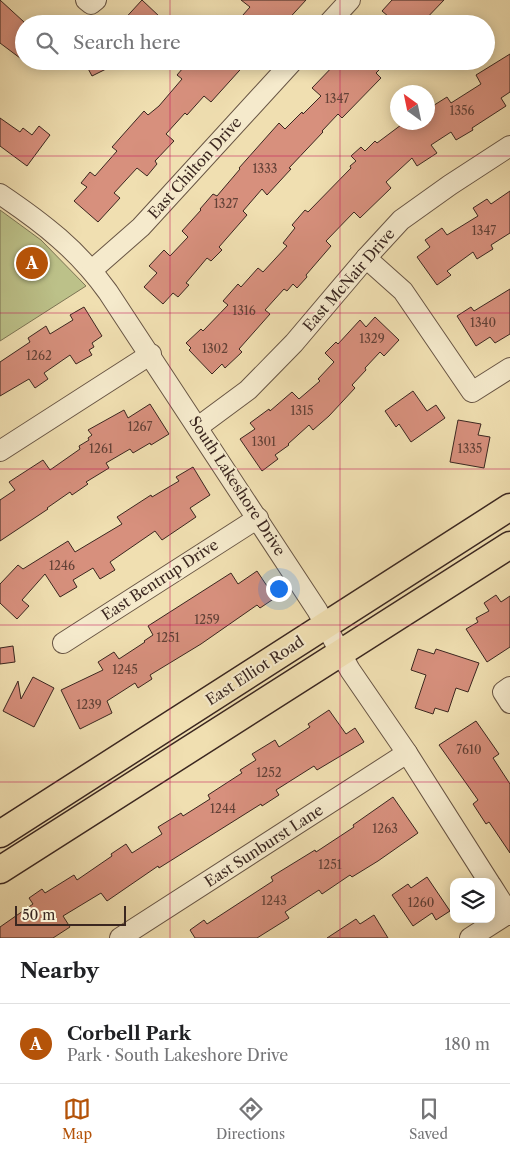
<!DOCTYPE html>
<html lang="en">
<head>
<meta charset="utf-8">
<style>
  :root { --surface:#fff; --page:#f2f2f2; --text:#202124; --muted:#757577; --line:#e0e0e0; --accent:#b45309 }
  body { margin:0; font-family:"Libre Caslon Text",serif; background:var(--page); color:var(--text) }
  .controls { position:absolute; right:15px; bottom:15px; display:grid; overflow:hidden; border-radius:10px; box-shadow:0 2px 12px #0003 }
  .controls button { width:45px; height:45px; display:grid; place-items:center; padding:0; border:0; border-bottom:1px solid var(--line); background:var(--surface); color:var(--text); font:25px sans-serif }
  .compass { position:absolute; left:390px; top:85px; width:45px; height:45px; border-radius:50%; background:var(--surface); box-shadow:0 2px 12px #0003; rotate:327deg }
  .scale { position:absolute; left:15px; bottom:12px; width:111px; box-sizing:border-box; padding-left:5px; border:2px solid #3b2720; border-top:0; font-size:14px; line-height:18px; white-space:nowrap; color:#3b2720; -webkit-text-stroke:4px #f5eacc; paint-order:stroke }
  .you { position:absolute; left:278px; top:588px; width:18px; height:18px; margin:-12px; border:4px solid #fff; border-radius:50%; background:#1a73e8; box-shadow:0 0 0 8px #1a73e833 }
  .badge { display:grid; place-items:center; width:32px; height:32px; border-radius:50%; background:var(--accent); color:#fff; font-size:16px; font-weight:700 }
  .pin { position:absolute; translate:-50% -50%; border:2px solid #fff; box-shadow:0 1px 5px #0006 }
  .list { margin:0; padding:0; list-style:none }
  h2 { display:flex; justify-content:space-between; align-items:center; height:65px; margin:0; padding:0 20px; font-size:21px }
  h2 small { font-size:16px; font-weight:400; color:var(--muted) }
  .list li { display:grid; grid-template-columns:32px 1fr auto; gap:15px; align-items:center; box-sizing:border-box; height:80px; padding:0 20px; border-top:1px solid var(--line) }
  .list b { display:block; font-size:19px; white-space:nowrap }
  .list p { margin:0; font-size:16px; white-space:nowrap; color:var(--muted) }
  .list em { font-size:16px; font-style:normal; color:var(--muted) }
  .icon { flex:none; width:28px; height:28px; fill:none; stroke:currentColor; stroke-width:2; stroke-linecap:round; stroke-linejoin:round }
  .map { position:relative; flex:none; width:510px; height:938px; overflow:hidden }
  .search { position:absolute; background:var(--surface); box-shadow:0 2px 12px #0003; left:15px; right:15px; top:15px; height:55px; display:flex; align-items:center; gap:12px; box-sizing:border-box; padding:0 18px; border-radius:28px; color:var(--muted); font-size:19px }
  .sheet { height:145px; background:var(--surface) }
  nav { display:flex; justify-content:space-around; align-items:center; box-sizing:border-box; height:70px; border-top:1px solid var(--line); background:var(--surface); font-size:14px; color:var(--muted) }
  nav a { display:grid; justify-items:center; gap:2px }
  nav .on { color:var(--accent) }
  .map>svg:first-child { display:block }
  .green { fill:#bcc189; stroke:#7c7454 }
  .building { fill:#d7907d; stroke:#3b2720 }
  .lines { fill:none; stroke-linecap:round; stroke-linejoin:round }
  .minor-casing { stroke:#685544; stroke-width:22 }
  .major-casing { stroke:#3b2720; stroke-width:29 }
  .minor { stroke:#f5eacc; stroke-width:20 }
  .major { stroke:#f0dfb1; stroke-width:26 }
  .grid { fill:none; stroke:#c2185b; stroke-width:1; stroke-opacity:0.55 }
  .labels { text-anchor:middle; stroke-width:4; stroke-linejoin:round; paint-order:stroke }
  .number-label { font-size:12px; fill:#624137 }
  .street-label { font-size:15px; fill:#3b2720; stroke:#f5eacc }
</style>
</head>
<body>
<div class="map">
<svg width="510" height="938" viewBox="0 0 510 938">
  <rect width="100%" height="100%" fill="#f0dfb1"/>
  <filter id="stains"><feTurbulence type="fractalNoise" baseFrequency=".004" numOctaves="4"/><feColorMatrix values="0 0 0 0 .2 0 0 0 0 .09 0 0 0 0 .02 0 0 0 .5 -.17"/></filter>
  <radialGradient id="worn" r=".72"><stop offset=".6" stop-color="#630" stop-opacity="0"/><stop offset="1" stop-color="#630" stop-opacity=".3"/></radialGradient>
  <!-- green -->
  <path class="green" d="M 0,210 L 41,240 L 86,286 L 0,341 Z"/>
  <!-- building -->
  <g class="building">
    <path d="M 0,0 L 24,22 L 24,61 L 0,43 Z"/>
    <path d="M 142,0 L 160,17 L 154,24 L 120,24 Z"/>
    <path d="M 241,0 L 306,0 L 284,24 L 235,24 L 250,7 Z"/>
    <path d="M 392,0 L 444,0 L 421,24 L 382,24 L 389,17 L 382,11 Z"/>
    <path d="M 510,54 L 510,92 L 501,98 L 506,106 L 472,128 L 473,130 L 456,140 L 451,132 L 431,145 L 437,153 L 417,166 L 412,158 L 386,182 L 391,188 L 360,218 L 354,212 L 326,241 L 331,246 L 306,275 L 307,277 L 297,288 L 293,284 L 287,291 L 284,289 L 265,310 L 270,314 L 239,349 L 242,352 L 225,368 L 222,364 L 212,374 L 189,350 L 191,348 L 186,343 L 201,329 L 203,331 L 228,305 L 223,301 L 238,284 L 241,287 L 258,268 L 263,272 L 287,246 L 283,243 L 295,228 L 292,225 L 305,210 L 308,212 L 351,168 L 350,166 L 356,161 L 351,156 L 361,147 L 365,151 L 375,141 L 377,143 L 405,122 L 428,122 L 428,109 L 447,97 L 451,103 L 481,84 L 476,75 Z"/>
    <path d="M 84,61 L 122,61 L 92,76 Z"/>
    <path d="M 189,61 L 248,61 L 211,102 L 204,96 L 187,115 L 185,113 L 166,134 L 174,141 L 155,161 L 157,164 L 147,176 L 137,168 L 114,193 L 120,198 L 98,222 L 74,201 L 87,187 L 81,183 L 90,172 L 95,176 L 117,151 L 112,147 L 144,111 L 148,115 L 159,106 L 182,79 L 177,75 Z"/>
    <path d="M 338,61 L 388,61 L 376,73 L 381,78 L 342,118 L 338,114 L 322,131 L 323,132 L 289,168 L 291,169 L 267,195 L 262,189 L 243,211 L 247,215 L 219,247 L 222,250 L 211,261 L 207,258 L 186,283 L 189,285 L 178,297 L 173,293 L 163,304 L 144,287 L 157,273 L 149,266 L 164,250 L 170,256 L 188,237 L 182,231 L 201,210 L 200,209 L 213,194 L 217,196 L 240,169 L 239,168 L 279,123 L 285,129 L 302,112 L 303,114 L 321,96 L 312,88 Z"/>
    <path d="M 0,118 L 20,132 L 23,128 L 32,135 L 39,126 L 50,135 L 27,166 L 0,146 Z"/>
    <path d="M 510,191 L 510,233 L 491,245 L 493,249 L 477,259 L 473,252 L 447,271 L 451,275 L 437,285 L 417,257 L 430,247 L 425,240 L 442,228 L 447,235 L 478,216 L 473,208 L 487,199 L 491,204 Z"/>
    <path d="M 510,289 L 510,334 L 495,343 L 490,337 L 476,346 L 457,316 L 471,307 L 474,311 Z"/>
    <path d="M 84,307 L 102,336 L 92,343 L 94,347 L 89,350 L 92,355 L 76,364 L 70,355 L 44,373 L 48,379 L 35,388 L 29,379 L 0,396 L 0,362 L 30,342 L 28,338 L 46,326 L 50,334 L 73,320 L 70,315 Z"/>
    <path d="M 375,317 L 399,340 L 384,356 L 380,352 L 365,368 L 366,370 L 352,385 L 355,388 L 329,416 L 313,430 L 309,425 L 288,444 L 289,445 L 275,455 L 278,459 L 262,471 L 240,439 L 255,429 L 250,423 L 269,409 L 270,411 L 292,392 L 299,399 L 320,381 L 318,379 L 334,362 L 325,353 L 336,342 L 338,344 L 360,320 L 366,327 Z"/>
    <path d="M 413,391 L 427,411 L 436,405 L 445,418 L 411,442 L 399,424 L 396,427 L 385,411 Z"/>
    <path d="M 150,404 L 169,434 L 151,445 L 150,443 L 133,453 L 130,449 L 106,463 L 109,468 L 86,482 L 88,484 L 72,495 L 70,492 L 47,508 L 48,509 L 0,541 L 0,500 L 15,490 L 9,482 L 43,460 L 50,470 L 80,449 L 79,446 L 89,440 L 88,438 L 92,435 L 88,430 L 124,410 L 128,418 Z"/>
    <path d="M 458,420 L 481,424 L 478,435 L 490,437 L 484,468 L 450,462 Z"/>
    <path d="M 193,467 L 210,495 L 190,508 L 196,517 L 162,540 L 155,531 L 110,562 L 115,570 L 100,579 L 93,568 L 73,580 L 77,587 L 60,597 L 45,574 L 22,600 L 29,606 L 17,619 L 0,603 L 0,584 L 18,565 L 23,569 L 68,541 L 75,552 L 122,524 L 117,517 L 151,495 L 152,497 L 179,481 L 176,477 Z"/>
    <path d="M 257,571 L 275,598 L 260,608 L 257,605 L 201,644 L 150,675 L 152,679 L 138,688 L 135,683 L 107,701 L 112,713 L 80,729 L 61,690 L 103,670 L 98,662 L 114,652 L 119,659 L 145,642 L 144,641 L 153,635 L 148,626 L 231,573 L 238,584 Z"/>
    <path d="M 496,595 L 501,602 L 510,596 L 510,647 L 487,662 L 466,629 L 478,622 L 476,618 L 489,611 L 484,603 Z"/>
    <path d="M 13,646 L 15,662 L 0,664 L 0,648 Z"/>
    <path d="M 418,649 L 434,654 L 436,649 L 479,663 L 468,692 L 456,688 L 448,712 L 435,708 L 433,714 L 415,708 L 426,675 L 411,670 Z"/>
    <path d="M 33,677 L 54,688 L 34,727 L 3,711 L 18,681 L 21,699 Z"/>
    <path d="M 329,710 L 346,734 L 355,728 L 364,742 L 317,770 L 314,766 L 276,790 L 279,795 L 262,806 L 261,804 L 159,868 L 158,866 L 107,901 L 101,893 L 63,916 L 70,927 L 53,938 L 0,938 L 0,927 L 33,904 L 29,898 L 42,889 L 45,893 L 74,875 L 77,880 L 112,856 L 111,854 L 126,844 L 132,853 L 162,834 L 158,827 L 181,813 L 183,816 L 210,799 L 208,795 L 242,773 L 240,770 L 256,760 L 252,754 L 275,740 L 279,747 L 310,727 L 308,724 Z"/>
    <path d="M 476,721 L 499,754 L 493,758 L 510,784 L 510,853 L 489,822 L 486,824 L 473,804 L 478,800 L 439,745 Z"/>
    <path d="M 393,797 L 418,833 L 378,861 L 352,877 L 350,875 L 322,894 L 319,890 L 285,912 L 289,918 L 257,938 L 195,938 L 190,930 L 204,920 L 207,924 L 273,881 L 271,877 L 315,850 L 316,852 L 354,827 L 353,825 Z"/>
    <path d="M 427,877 L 450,911 L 436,920 L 432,913 L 413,926 L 392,895 L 408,884 L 411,888 Z"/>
    <path d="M 374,915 L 388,938 L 327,938 L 356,919 L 360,924 Z"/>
  </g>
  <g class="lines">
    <defs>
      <g id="minor">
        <path d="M 86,0 L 91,4 L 96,0"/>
        <path d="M 328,24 L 350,0"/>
        <path d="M 0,194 C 43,223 78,250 108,292 L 317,610 L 350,670 L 407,753 L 489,882"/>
        <path d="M 366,258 L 403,291 L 472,392 L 510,368"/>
        <path d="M 92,270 L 141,227 L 293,61"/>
        <path d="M 198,427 L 248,390 L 294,343 L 366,258 L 401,220 L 450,185 L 510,146"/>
        <path d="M 0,451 L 151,354"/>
        <path d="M 63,643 L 258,518"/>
        <path d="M 510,687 L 503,692 L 510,703"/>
        <path d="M 491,885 L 510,915"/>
        <path d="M 120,938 L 407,753"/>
        <path d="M 470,938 L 509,913"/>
      </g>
      <g id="major">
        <path d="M 0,834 L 510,507"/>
        <path d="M 0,870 L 510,545"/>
      </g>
    </defs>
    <!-- minor casing -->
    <use href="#minor" class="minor-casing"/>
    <!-- major casing -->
    <use href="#major" class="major-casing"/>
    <!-- minor -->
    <use href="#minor" class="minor"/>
    <!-- major -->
    <use href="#major" class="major"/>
  </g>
  <!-- grid -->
  <path class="grid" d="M 170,0 L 170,24M 340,0 L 340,24M 170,61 L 170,938M 340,61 L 340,938M 0,156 L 510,156M 0,313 L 510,313M 0,469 L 510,469M 0,625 L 510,625M 0,782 L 510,782"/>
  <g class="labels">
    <!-- number labels -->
    <g class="number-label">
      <text x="337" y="103">1347</text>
      <text x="462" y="115">1356</text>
      <text x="265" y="173">1333</text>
      <text x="226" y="208">1327</text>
      <text x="484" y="235">1347</text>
      <text x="244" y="315">1316</text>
      <text x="483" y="327">1340</text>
      <text x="372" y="343">1329</text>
      <text x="215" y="353">1302</text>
      <text x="39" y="360">1262</text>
      <text x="302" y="415">1315</text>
      <text x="140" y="431">1267</text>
      <text x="264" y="446">1301</text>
      <text x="101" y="453">1261</text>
      <text x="470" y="453">1335</text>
      <text x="62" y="570">1246</text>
      <text x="207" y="624">1259</text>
      <text x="168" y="642">1251</text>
      <text x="125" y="674">1245</text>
      <text x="89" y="709">1239</text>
      <text x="469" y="754">7610</text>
      <text x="269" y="777">1252</text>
      <text x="223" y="813">1244</text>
      <text x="385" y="833">1263</text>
      <text x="330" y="869">1251</text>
      <text x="274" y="905">1243</text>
      <text x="421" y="907">1260</text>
    </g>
    <!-- street labels -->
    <g class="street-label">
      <text transform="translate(195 168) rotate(-48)" y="5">East Chilton Drive</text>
      <text transform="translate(349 280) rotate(-49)" y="5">East McNair Drive</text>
      <text transform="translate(237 486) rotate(57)" y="5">South Lakeshore Drive</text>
      <text transform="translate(160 580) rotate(-33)" y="5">East Bentrup Drive</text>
      <text transform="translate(255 671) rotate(-33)" y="5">East Elliot Road</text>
      <text transform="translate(264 846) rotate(-33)" y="5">East Sunburst Lane</text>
    </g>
  </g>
  <rect width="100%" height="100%" filter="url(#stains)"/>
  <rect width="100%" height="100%" fill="url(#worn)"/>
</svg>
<div class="controls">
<button><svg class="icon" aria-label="layers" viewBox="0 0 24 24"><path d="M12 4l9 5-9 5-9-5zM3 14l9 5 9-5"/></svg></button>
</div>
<svg class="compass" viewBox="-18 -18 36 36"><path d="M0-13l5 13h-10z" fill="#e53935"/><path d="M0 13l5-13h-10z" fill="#757577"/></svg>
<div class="scale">50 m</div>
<div class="you"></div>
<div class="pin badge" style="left:32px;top:263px">A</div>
<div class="search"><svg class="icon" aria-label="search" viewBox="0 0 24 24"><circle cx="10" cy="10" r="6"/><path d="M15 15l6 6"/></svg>Search here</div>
</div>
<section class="sheet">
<h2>Nearby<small></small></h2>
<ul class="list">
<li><span class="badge">A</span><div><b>Corbell Park</b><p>Park · South Lakeshore Drive</p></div><em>180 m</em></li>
</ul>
</section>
<nav>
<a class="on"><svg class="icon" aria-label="map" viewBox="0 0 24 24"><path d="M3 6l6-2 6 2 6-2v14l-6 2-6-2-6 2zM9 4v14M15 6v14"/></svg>Map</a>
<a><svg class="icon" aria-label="directions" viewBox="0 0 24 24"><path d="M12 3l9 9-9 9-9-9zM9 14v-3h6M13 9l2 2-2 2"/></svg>Directions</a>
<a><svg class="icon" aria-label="saved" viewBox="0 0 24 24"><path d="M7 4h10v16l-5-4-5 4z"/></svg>Saved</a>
</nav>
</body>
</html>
